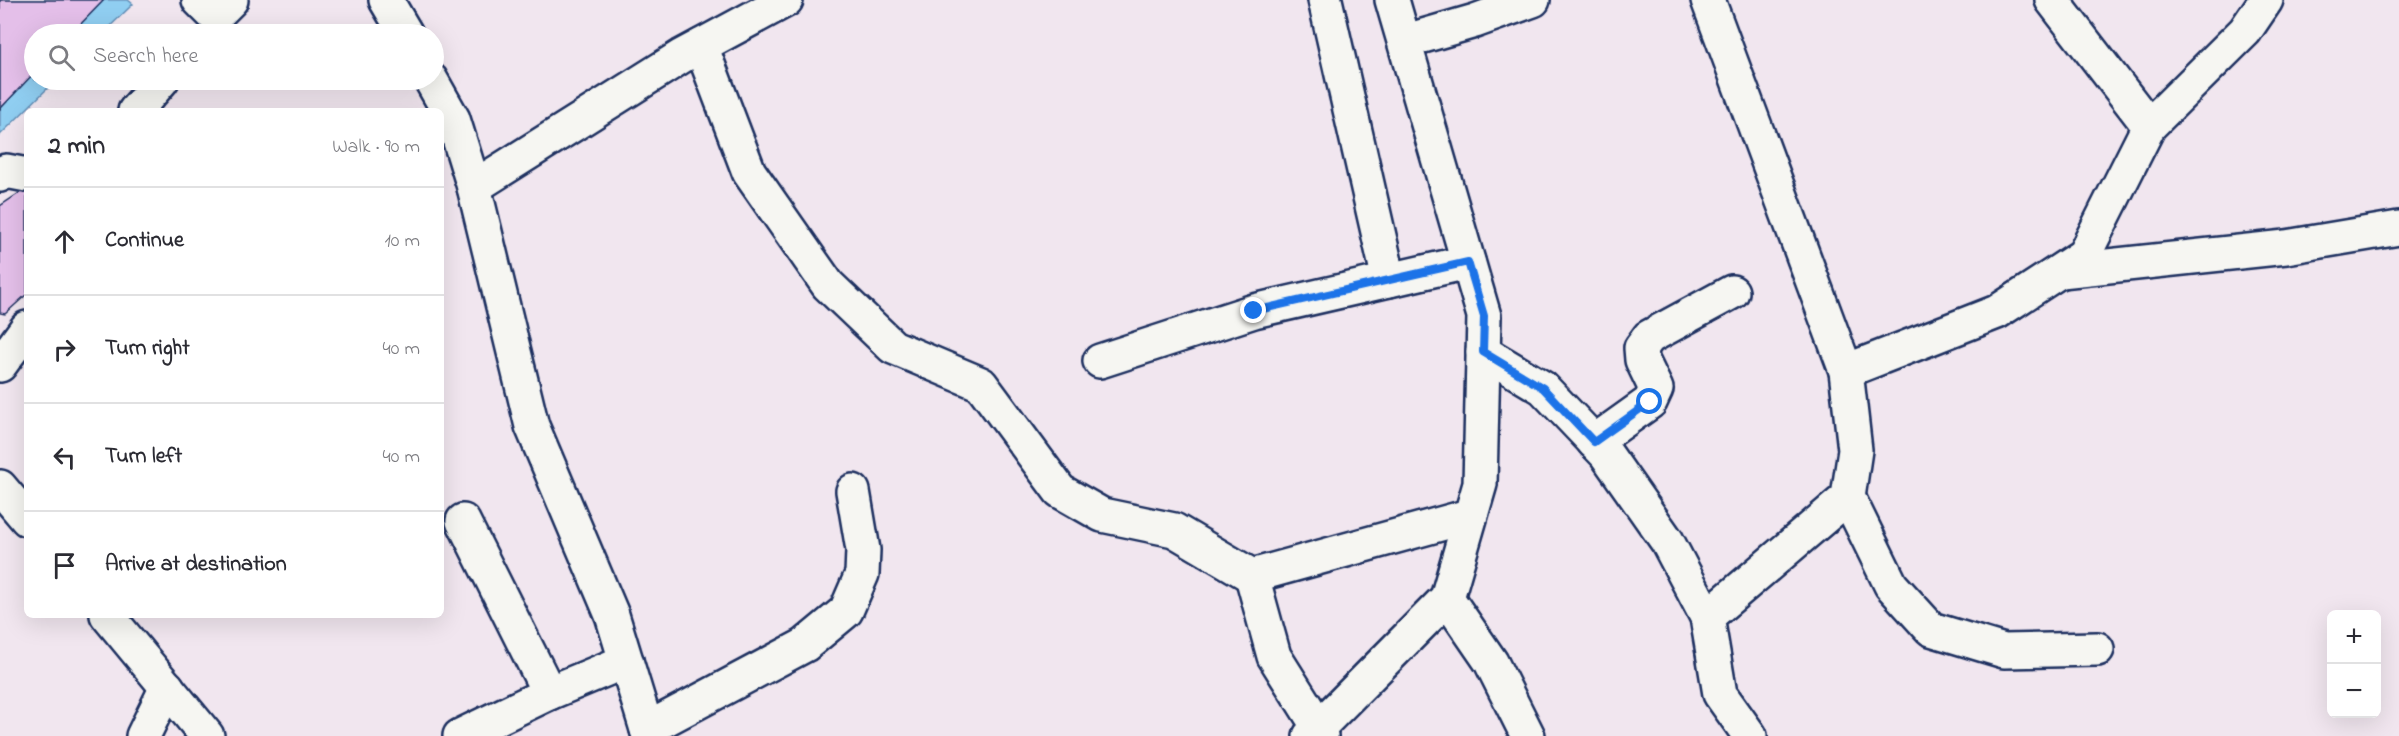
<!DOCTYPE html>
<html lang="en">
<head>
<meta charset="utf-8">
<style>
  :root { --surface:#fff; --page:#f2f2f3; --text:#2b2b33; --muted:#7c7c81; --line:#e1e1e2 }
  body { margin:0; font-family:"Indie Flower",sans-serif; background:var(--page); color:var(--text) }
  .controls { position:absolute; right:18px; bottom:18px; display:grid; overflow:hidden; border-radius:9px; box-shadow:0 6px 24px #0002 }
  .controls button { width:54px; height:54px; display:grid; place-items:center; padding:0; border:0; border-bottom:2px solid var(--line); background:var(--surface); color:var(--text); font:30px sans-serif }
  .stop { position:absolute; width:18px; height:18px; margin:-14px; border:4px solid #1a73e8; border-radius:50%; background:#fff }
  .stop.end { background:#1a73e8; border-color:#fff; box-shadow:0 2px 6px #0008 }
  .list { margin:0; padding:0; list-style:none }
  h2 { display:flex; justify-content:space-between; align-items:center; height:78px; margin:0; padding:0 24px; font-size:26px }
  h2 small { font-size:20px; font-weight:400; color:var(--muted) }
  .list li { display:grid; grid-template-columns:39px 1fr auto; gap:18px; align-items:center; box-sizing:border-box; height:108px; padding:0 24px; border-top:2px solid var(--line) }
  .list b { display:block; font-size:22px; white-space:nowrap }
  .list em { font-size:20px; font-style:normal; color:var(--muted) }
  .icon { flex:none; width:33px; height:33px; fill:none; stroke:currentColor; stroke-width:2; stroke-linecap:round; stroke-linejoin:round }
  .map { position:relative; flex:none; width:2399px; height:736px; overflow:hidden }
  .search { position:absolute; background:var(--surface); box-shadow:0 6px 24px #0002; left:24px; top:24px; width:420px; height:66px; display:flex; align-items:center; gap:15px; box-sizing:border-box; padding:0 21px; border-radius:33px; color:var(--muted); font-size:22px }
  .panel { position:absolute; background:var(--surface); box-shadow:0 6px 24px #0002; left:24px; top:108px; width:420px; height:510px; border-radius:9px }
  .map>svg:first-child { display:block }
  .water { fill:#90cef1; stroke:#618eb6; stroke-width:1.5 }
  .building { fill:#e4bfe9; stroke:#1b2f5e; stroke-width:1.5 }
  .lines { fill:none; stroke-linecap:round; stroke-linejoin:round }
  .minor-casing { stroke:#1b2f5e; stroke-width:38 }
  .minor { stroke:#f6f6f2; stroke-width:33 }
  .route { stroke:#1a73e8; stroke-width:8 }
</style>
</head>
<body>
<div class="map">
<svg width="2399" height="736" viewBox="0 0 2399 736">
  <rect width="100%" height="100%" fill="#f1e6ef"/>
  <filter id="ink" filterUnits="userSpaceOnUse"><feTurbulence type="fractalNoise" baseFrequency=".0167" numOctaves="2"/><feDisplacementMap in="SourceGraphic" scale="12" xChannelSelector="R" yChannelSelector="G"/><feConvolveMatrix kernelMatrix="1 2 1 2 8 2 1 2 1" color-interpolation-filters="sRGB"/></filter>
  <g filter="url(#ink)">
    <!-- water -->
    <path class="water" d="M 0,0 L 128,0 L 133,4 L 102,34 L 34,34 L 34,80 L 56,80 L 0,135 Z"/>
    <!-- building -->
    <g class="building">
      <path d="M 0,0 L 104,0 L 71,34 L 34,34 L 34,73 L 0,109 Z"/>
      <path d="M 27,188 L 27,294 L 5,314 L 0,313 L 0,206 Z"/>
    </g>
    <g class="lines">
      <defs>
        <g id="minor">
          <path d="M 199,0 L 215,16 L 231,0"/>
          <path d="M 386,0 L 406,34"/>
          <path d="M 1325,0 L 1389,280"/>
          <path d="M 2052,0 L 2149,126"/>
          <path d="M 1406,41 L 1475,21 L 1533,0"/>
          <path d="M 701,46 L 749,172 L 828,285 L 893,347 L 981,384 L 1060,491 L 1102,515 L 1174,530 L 1252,576 L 1469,516"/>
          <path d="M 431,80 L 453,119 L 474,187 L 532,426 L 612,615 L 649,736"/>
          <path d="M 135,111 L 162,80"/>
          <path d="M 0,175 L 6,171 L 27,175"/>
          <path d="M 474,187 L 682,56 L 786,0"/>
          <path d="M 2061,271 L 2286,247 L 2399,228"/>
          <path d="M 1483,352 L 1543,388 L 1606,454 L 1667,541 L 1707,617 L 1720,694 L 1750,736"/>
          <path d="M 1100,361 L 1254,311 L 1468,262"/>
          <path d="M 0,365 L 27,328"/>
          <path d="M 1846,371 L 1997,312 L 2084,255 L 2149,126 L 2245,31 L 2266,0"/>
          <path d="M 1594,442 L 1650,402 L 1656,389 L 1642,360 L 1641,348 L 1649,337 L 1732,292"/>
          <path d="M 0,487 L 27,519"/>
          <path d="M 1848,497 L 1891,585 L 1931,629 L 2004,651 L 2097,649"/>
          <path d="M 463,521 L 549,693"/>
          <path d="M 1252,576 L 1274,656 L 1318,726 L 1321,736"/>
          <path d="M 1447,598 L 1491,662 L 1528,736"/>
          <path d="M 107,615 L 207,736"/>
          <path d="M 1707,617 L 1848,497 L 1855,450 L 1846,371 L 1708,0"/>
          <path d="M 647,729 L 805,645 L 846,611 L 862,574 L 863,550 L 853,491"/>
          <path d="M 143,736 L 167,687"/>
          <path d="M 460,736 L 549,693 L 626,661"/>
          <path d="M 1310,736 L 1447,598 L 1480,484 L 1484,316 L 1392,0"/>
        </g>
      </defs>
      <!-- minor casing -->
      <use href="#minor" class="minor-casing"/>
      <!-- minor -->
      <use href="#minor" class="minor"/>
    </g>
  </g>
  <g class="lines" filter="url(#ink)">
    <!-- route -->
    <path class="route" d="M 1254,311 L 1468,262 L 1484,316 L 1483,352 L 1543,388 L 1594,442 L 1650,402"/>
  </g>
</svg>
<div class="controls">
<button>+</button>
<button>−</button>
</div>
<div class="stop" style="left:1650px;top:402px"></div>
<div class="stop end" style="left:1254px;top:311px"></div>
<div class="search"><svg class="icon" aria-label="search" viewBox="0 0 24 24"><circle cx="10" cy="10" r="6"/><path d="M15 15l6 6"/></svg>Search here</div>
<section class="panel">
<h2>2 min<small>Walk · 90 m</small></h2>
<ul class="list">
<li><svg class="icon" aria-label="ahead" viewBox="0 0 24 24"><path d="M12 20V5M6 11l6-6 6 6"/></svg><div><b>Continue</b></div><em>10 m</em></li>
<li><svg class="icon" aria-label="right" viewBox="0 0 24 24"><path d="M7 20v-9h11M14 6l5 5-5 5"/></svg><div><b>Turn right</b></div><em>40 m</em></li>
<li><svg class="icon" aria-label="left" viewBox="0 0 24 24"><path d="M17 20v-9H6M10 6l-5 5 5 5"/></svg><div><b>Turn left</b></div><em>40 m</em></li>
<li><svg class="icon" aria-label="arrive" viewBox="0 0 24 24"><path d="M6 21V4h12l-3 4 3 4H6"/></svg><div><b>Arrive at destination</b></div></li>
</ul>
</section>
</div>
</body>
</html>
